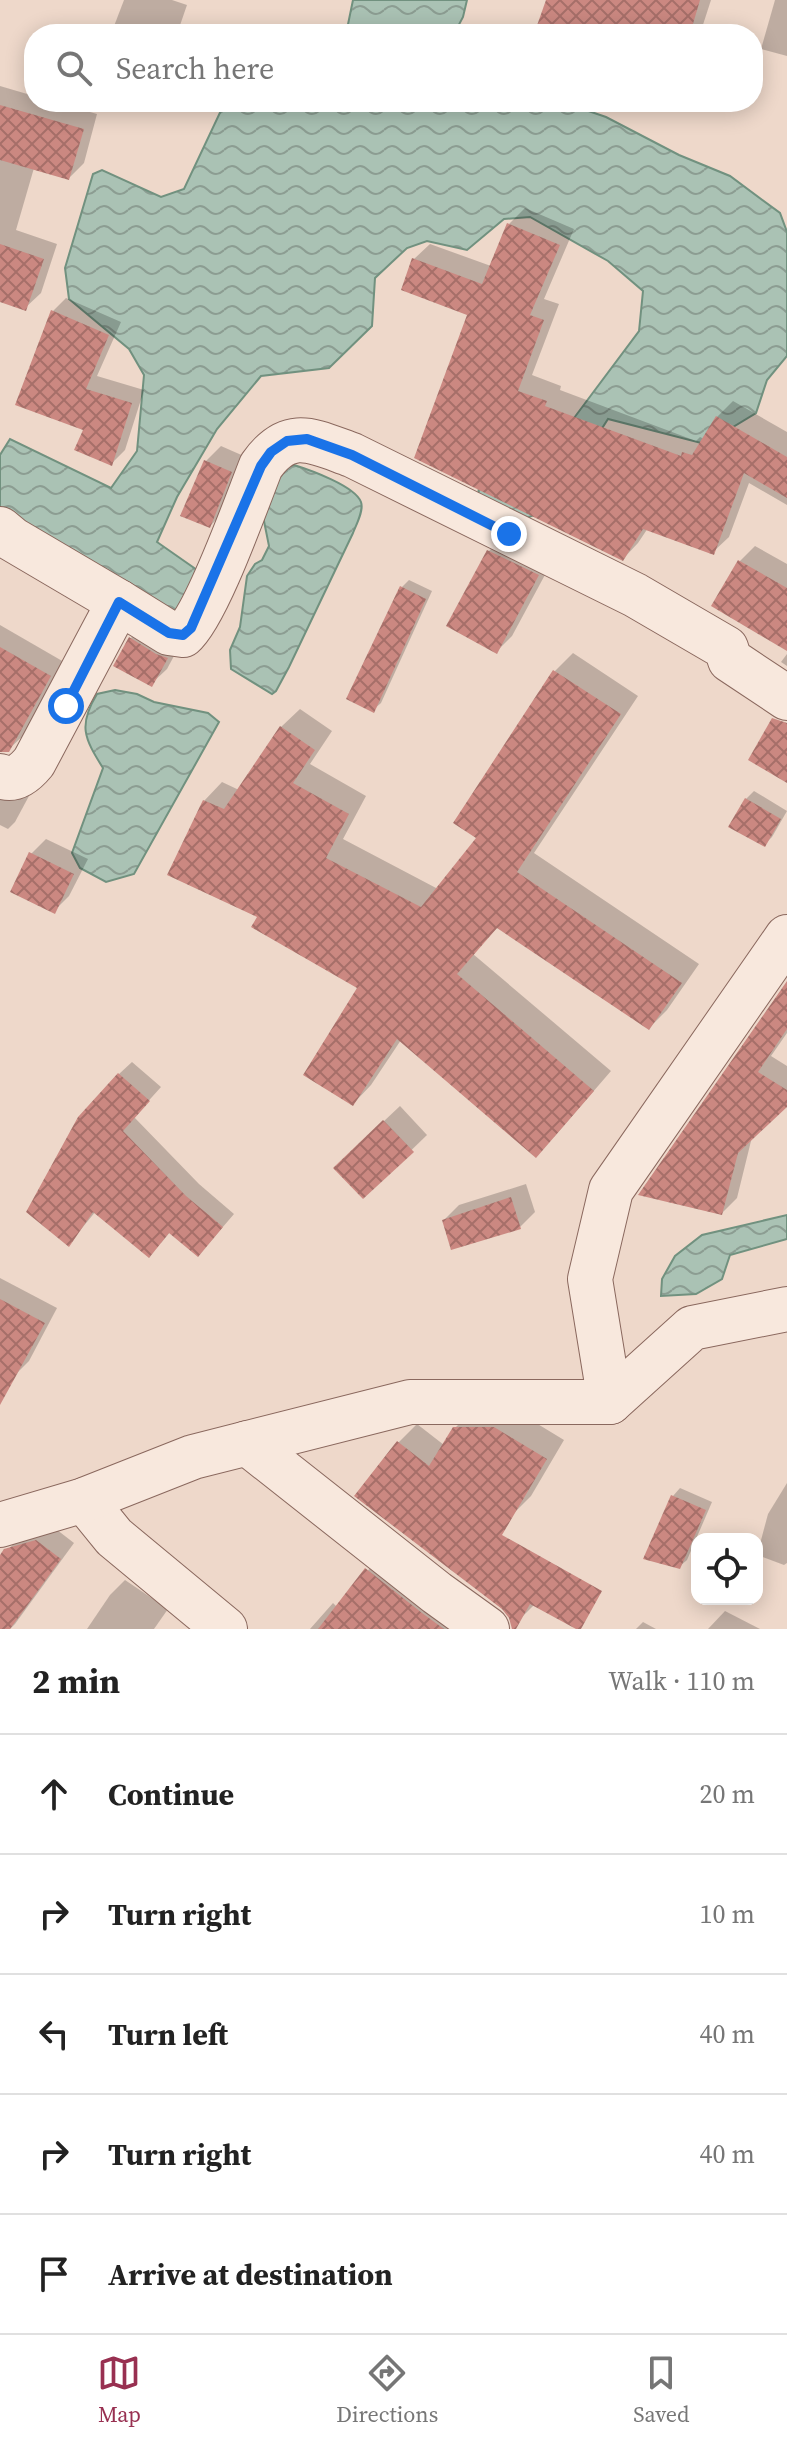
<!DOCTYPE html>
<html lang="en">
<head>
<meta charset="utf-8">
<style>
  :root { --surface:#fff; --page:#f2f2f2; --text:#222; --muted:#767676; --line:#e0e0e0; --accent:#983051 }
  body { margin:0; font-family:"Source Serif 4",serif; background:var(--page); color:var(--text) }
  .controls { position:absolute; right:24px; bottom:24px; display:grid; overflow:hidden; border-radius:16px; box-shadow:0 4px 20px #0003 }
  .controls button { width:72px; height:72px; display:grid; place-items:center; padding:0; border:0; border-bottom:2px solid var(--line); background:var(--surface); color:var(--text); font:40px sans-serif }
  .stop { position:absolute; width:24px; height:24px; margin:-18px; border:6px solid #1a73e8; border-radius:50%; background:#fff }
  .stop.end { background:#1a73e8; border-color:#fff; box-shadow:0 2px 8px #0008 }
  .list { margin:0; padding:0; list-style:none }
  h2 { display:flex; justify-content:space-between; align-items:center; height:104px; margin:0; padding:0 32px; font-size:34px }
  h2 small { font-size:26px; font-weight:400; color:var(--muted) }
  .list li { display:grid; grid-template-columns:52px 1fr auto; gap:24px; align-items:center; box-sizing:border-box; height:120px; padding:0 32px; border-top:2px solid var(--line) }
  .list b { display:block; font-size:30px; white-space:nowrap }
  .list em { font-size:26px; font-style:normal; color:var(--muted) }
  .icon { flex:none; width:44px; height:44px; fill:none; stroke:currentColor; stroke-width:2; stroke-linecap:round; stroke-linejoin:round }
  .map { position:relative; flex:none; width:787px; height:1629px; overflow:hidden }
  .search { position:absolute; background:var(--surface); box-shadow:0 4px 20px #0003; left:24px; right:24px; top:24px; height:88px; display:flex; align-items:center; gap:20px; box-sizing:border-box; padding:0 28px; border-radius:32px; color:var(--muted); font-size:30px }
  .sheet { height:704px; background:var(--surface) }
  nav { display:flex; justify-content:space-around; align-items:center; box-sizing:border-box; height:112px; border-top:2px solid var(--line); background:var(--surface); font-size:22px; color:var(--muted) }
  nav a { display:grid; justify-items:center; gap:4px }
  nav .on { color:var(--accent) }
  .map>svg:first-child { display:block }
  .water { fill:url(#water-waves); stroke:#71917f; stroke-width:2 }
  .shadow { fill:#0003 }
  .building { fill:url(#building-cross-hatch) }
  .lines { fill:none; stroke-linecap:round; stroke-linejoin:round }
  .minor-casing { stroke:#8a685e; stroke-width:46 }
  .minor { stroke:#f8e8dd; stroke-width:44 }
  .route { stroke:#1a73e8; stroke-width:10 }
</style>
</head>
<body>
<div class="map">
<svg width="787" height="1629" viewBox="0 0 787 1629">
  <defs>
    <pattern id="water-waves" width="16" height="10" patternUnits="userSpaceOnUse" patternTransform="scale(2)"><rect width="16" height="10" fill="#aac2b4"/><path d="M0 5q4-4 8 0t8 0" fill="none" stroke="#8c9d92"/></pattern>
    <pattern id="building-cross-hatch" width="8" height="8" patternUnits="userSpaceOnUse" patternTransform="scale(2)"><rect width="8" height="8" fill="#cb8881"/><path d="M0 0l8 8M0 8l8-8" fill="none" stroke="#a66f69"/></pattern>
  </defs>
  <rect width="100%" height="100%" fill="#eed8ca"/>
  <!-- water -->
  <g class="water">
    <path d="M 353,0 L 467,0 L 463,17 L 454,34 L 346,34 Z"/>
    <path d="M 225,102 L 480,102 L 527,110 L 568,104 L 606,117 L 679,155 L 730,176 L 780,213 L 787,232 L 787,356 L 767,380 L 756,413 L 705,444 L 608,419 L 552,507 L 511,525 L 478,496 L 483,450 L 574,418 L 639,331 L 643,291 L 608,261 L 530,217 L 504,219 L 467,250 L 427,241 L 407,248 L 375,278 L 372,326 L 329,368 L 261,376 L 217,429 L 177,497 L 157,542 L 207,577 L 168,626 L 0,511 L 0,455 L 10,439 L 111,488 L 137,451 L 144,375 L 129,349 L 69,299 L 65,268 L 93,174 L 102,170 L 161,197 L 184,189 Z"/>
    <path d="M 294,465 C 310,470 355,486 361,502 C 364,511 356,525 353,533 L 289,667 L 276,691 L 272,694 L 231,669 L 230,650 L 240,627 L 247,576 L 255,564 L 262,560 L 269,546 L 262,511 L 282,468 Z"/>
    <path d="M 115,690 L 137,694 L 154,702 L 208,713 L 219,722 L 134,874 L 106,882 L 80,868 L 72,853 L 103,768 C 84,738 78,725 97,694 Z"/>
    <path d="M 787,1215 L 787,1239 L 730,1255 L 722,1279 L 696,1294 L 661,1296 L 662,1279 L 675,1256 L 702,1235 Z"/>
  </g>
  <!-- shadow -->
  <g class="shadow">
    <path d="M 124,0 L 172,0 L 187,5 L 177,34 L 111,34 Z"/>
    <path d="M 548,0 L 711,0 L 700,34 L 590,34 Z"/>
    <path d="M 775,0 L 787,0 L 787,56 L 761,49 Z"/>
    <path d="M 483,25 L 512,33 L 512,34 L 476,34 Z"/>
    <path d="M 0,86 L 34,96 L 34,102 L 55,102 L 97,114 L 84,163 L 69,178 L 34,168 L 16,230 L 57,244 L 41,293 L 25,308 L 0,300 Z"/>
    <path d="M 525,208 L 574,229 L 544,299 L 559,304 L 532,375 L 561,386 L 560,390 L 696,441 L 700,437 L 704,439 L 717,417 L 733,401 L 787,432 L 787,505 L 749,483 L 729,537 L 713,552 L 648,528 L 638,543 L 623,559 L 469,314 L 414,259 L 430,244 L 491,266 L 509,224 Z"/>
    <path d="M 66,298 L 121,322 L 97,376 L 144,390 L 125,450 L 112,463 L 53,311 Z"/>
    <path d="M 221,446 L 246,457 L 225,511 L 210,526 L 206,461 Z"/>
    <path d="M 504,536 L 553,560 L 512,636 L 497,651 L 489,551 Z"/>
    <path d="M 755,546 L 787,564 L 787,648 L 739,562 Z"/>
    <path d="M 409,580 L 432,591 L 381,703 L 373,710 L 402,587 Z"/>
    <path d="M 145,624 L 181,643 L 167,669 L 151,684 L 130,639 Z"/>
    <path d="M 0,625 L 64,662 L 27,732 L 8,750 L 0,750 Z"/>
    <path d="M 573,653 L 638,696 L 534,853 L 699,964 L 667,1010 L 649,1028 L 498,927 L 473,954 L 611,1071 L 554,1137 L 401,1040 L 371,1085 L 353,1104 L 360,987 L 260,916 L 204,801 L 222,782 L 239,790 L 281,727 L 300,709 L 332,731 L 310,764 L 366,796 L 343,839 L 438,889 L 479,838 L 555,671 Z"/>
    <path d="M 787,654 L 787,666 L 781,662 Z"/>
    <path d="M 754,791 L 787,811 L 772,837 L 764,845 L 746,799 Z"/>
    <path d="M 0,793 L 29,796 L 15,822 L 8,829 L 0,825 Z"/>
    <path d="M 46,839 L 88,859 L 69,896 L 54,911 L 31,854 Z"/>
    <path d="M 787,984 L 787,1033 L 771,1056 L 787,1066 L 787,1105 L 752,1137 L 737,1198 L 722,1213 L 642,1193 Z"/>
    <path d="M 132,1062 L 161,1087 L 134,1117 L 199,1184 L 234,1214 L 210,1242 L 171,1231 L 161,1243 L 96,1211 L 69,1244 L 119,1074 Z"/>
    <path d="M 400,1106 L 427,1135 L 363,1197 L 350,1153 Z"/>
    <path d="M 526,1184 L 535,1212 L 520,1227 L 444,1220 L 459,1205 Z"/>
    <path d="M 0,1278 L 57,1308 L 29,1361 L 15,1375 L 0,1367 Z"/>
    <path d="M 474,1409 L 513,1409 L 564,1440 L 531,1496 L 513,1514 L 462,1491 L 537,1602 L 518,1621 L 357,1495 L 399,1442 L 417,1424 L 444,1445 L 455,1428 Z"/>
    <path d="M 787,1483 L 787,1563 L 784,1565 L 757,1555 L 768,1514 Z"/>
    <path d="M 680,1488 L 712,1502 L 687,1560 L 679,1567 L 658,1529 L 673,1496 Z"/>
    <path d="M 52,1526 L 74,1543 L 15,1624 L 10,1629 L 0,1629 L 0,1558 L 22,1535 Z"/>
    <path d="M 382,1554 L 480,1629 L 310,1629 L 333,1603 L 337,1607 Z"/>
    <path d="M 125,1580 L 168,1609 L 154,1629 L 87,1629 L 110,1595 Z"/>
    <path d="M 725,1611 L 760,1629 L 708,1629 Z"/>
    <path d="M 643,1622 L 656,1629 L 636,1629 Z"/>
  </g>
  <!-- building -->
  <g class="building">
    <path d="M 546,0 L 700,0 L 690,34 L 534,34 Z"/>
    <path d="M 0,105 L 84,129 L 69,180 L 0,160 Z"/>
    <path d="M 507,223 L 560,245 L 530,315 L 544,320 L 518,391 L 547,401 L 545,406 L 681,456 L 682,452 L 692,455 L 716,416 L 787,457 L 787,498 L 744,473 L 714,555 L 643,529 L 623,561 L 414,458 L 467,315 L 401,290 L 412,258 L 482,284 Z"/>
    <path d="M 0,244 L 44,259 L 26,311 L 0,302 Z"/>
    <path d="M 51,310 L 109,335 L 86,389 L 132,403 L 112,466 L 74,450 L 83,430 L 15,405 Z"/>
    <path d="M 204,460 L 232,472 L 210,528 L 180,516 Z"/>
    <path d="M 487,550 L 539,575 L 497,654 L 446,626 Z"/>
    <path d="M 738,560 L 787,588 L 787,651 L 711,606 Z"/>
    <path d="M 400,586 L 426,599 L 374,713 L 346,699 Z"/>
    <path d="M 129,637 L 156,654 L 168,658 L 152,687 L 113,666 Z"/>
    <path d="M 0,647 L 51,676 L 9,752 L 0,752 Z"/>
    <path d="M 553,670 L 621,714 L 517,872 L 682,983 L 649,1030 L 497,928 L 457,974 L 594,1091 L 536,1158 L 397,1039 L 353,1106 L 303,1075 L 357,988 L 251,927 L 257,917 L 167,875 L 203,800 L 224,809 L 280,726 L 315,750 L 293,783 L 349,814 L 326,858 L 421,907 L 476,838 L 453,823 Z"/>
    <path d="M 772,718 L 787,723 L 787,783 L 748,760 Z"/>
    <path d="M 745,798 L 781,819 L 765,847 L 728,827 Z"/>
    <path d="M 29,852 L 74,874 L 55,914 L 10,892 Z"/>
    <path d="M 787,981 L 787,1029 L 758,1072 L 787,1090 L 787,1107 L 738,1153 L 722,1215 L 638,1195 Z"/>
    <path d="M 118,1073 L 150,1101 L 123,1131 L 186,1196 L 223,1227 L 198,1257 L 169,1233 L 149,1258 L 93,1212 L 69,1247 L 26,1212 L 78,1117 Z"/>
    <path d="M 383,1120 L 414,1152 L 363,1199 L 333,1168 Z"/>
    <path d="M 511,1197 L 521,1229 L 451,1250 L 442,1220 Z"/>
    <path d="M 0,1299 L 45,1323 L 0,1405 Z"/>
    <path d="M 453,1427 L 494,1427 L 547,1459 L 502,1535 L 602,1591 L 581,1629 L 576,1629 L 530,1604 L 516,1629 L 512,1629 L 509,1618 L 502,1609 L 354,1496 L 397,1441 L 429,1466 Z"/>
    <path d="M 671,1495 L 706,1510 L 680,1569 L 643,1559 Z"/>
    <path d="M 36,1540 L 61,1559 L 10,1629 L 0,1629 L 0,1555 L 4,1549 Z"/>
    <path d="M 365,1568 L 422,1613 L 444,1629 L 318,1629 Z"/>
  </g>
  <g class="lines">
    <defs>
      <g id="minor">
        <path d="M 0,529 L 12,539 L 119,602"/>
        <path d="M 0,776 C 15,782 25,773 34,762 L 119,602 L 169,633 L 183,635 C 207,615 247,501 261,466 C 289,426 313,441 352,455 L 635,595 L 726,648 L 730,660 L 787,698"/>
        <path d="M 610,1402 L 590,1279 L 611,1190 L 787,937"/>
        <path d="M 247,1443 L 437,1593 L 487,1629"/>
        <path d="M 84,1500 L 114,1537 L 225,1629"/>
        <path d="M 0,1525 L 84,1500 L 193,1457 L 410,1402 L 610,1402 L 692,1328 L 787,1309"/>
      </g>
    </defs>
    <!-- minor casing -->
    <use href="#minor" class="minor-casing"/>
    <!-- minor -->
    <use href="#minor" class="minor"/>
  </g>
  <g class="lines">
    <!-- route -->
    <path class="route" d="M 66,706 L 119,602 L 169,633 L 183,635 L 191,628 L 261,466 L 271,452 L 287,441 L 307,439 L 352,455 L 509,534"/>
  </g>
</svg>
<div class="controls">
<button><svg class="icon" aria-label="locate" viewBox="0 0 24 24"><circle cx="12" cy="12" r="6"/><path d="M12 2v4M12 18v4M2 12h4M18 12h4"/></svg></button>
</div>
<div class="stop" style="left:66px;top:706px"></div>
<div class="stop end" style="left:509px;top:534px"></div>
<div class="search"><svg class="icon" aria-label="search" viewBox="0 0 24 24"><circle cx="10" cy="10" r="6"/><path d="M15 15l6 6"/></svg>Search here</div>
</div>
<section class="sheet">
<h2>2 min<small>Walk · 110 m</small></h2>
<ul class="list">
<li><svg class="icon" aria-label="ahead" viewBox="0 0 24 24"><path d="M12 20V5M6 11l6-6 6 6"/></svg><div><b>Continue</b></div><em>20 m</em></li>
<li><svg class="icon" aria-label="right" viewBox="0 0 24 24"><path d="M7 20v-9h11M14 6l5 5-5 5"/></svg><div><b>Turn right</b></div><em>10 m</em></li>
<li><svg class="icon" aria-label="left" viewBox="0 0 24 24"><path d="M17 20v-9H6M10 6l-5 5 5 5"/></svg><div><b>Turn left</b></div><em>40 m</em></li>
<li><svg class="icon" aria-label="right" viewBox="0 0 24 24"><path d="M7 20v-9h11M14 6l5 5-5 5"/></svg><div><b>Turn right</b></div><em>40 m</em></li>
<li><svg class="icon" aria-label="arrive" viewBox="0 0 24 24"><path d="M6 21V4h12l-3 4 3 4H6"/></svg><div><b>Arrive at destination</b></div></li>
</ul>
</section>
<nav>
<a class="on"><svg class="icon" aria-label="map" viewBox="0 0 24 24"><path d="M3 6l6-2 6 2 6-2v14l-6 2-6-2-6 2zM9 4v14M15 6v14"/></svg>Map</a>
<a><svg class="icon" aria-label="directions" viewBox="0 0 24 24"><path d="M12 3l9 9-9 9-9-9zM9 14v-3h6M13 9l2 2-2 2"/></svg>Directions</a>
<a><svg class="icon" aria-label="saved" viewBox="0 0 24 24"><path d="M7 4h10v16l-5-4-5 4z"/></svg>Saved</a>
</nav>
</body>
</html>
